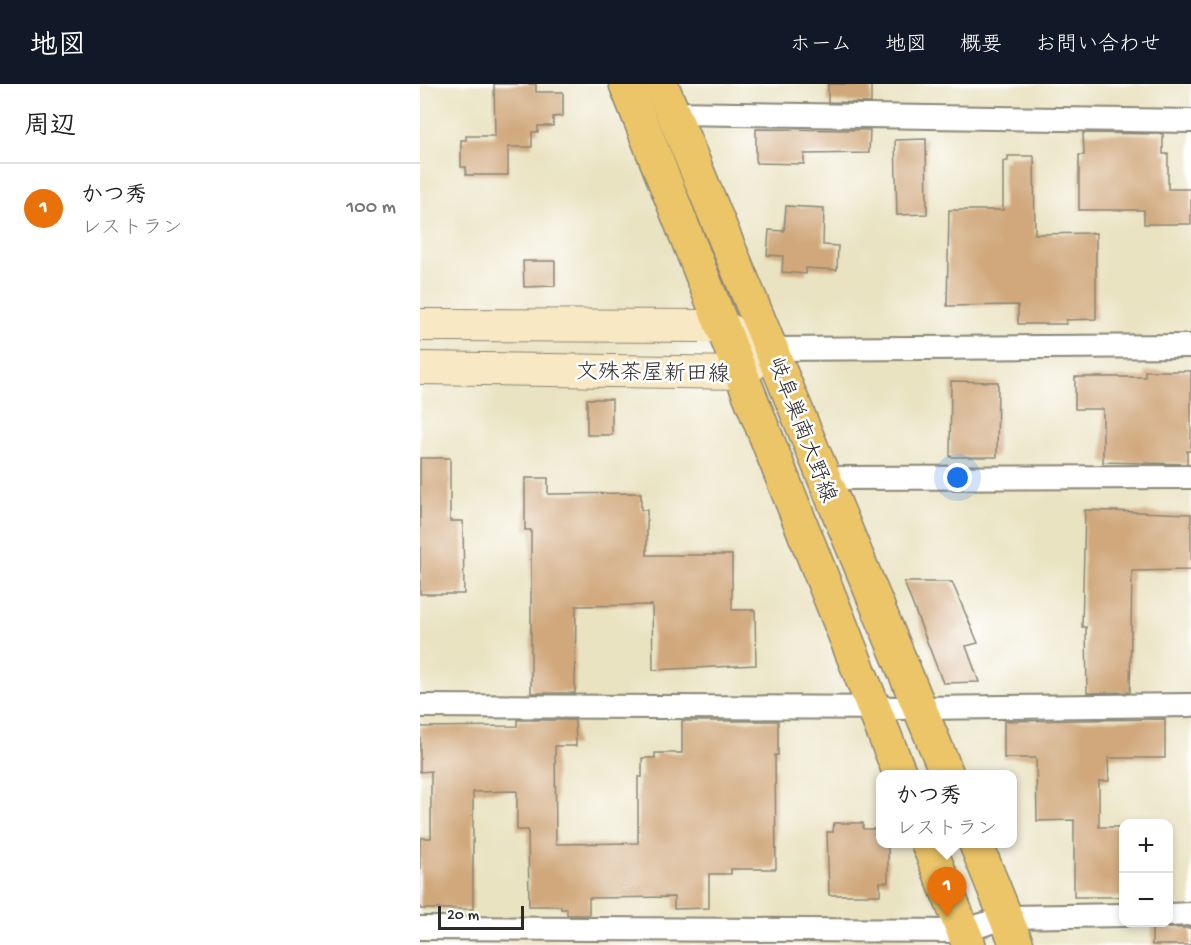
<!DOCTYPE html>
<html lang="ja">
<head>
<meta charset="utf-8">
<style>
  :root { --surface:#fff; --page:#f6f6f6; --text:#222; --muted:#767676; --line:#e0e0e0; --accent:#111827 }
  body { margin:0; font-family:"Gochi Hand","Klee One",sans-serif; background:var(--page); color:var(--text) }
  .controls { position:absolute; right:18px; bottom:18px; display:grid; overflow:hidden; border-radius:12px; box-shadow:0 3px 9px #0003 }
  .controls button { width:54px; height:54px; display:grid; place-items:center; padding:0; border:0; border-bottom:2px solid var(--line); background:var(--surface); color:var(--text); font:30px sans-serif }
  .scale { position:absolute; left:18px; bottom:15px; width:86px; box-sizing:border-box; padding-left:6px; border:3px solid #2b2b2b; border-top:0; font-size:16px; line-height:21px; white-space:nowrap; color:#2b2b2b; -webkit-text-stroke:4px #fff; paint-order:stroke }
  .you { position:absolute; left:538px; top:394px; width:21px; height:21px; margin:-15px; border:4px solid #fff; border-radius:50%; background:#1a73e8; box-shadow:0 0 0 9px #1a73e833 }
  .badge { display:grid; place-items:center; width:39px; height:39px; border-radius:50%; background:var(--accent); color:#fff; font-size:20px; font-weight:700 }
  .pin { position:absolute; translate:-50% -50px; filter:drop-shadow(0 2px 3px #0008) }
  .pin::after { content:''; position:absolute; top:32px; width:21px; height:18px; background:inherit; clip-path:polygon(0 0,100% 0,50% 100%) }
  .popup { position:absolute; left:456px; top:686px; width:141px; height:78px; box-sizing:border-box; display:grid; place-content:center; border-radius:12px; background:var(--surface); filter:drop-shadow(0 2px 4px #0005); font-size:20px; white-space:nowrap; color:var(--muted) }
  .popup b { font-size:22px; color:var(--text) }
  .popup::after { content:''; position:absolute; left:50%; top:100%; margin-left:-12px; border:12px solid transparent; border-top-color:var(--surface) }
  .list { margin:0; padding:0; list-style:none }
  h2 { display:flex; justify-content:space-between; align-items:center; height:78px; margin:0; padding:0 24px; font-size:26px }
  h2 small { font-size:20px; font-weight:400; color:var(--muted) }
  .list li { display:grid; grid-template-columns:39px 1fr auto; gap:18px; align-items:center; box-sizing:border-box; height:90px; padding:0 24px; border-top:2px solid var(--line) }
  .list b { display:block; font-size:22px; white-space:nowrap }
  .list p { margin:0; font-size:20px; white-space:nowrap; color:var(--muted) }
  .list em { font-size:20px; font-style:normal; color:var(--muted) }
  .map { position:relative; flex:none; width:771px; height:861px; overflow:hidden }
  header { display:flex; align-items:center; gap:36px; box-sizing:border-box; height:84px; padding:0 30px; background:var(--accent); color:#fff }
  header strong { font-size:28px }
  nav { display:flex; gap:33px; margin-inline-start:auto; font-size:21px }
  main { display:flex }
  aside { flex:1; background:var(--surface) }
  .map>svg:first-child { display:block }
  .building { fill:#d0a87b }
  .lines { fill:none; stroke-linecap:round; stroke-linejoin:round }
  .street-casing { stroke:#8a8776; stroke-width:26 }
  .secondary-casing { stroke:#8a8776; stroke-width:34 }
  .primary-casing { stroke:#8a8776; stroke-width:36 }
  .street { stroke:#fff; stroke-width:22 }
  .secondary { stroke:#f8e8c3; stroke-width:32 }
  .primary { stroke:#edc569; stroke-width:33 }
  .labels { text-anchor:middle; stroke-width:5; stroke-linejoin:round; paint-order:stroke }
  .street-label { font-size:22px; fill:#2b2b2b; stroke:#fff }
</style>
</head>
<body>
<header>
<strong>地図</strong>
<nav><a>ホーム</a><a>地図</a><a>概要</a><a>お問い合わせ</a></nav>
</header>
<main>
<aside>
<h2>周辺<small></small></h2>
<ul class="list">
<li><span class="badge" style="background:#e8710a">1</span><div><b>かつ秀</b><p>レストラン</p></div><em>100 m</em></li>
</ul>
</aside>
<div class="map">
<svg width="771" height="861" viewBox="0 0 771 861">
  <rect width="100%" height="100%" fill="#fff"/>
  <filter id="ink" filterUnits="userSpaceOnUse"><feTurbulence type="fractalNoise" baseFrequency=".0167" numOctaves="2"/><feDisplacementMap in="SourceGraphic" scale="12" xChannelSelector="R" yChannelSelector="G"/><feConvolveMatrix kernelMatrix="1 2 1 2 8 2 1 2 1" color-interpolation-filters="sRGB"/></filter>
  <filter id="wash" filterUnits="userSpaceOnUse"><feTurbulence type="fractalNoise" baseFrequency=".008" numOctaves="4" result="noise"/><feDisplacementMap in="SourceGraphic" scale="24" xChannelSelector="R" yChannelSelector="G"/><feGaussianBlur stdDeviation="1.35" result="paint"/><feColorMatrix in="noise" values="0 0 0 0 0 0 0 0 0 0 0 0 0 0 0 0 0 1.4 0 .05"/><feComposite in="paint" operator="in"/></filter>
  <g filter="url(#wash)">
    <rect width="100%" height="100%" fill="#eae3c2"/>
    <g id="blocks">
      <!-- building -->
      <g class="building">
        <path d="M 74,0 L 116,0 L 116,8 L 143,8 L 143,32 L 133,33 L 133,42 L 118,42 L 118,48 L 112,48 L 112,63 L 88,63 L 88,91 L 46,91 L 46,83 L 41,83 L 41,56 L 46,56 L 46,52 L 75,52 Z"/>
        <path d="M 408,0 L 451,0 L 451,19 L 408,18 Z"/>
        <path d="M 336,45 L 450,46 L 449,69 L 384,70 L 384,80 L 336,79 Z"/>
        <path d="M 663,49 L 743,50 L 743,70 L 748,70 L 748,105 L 771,105 L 771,140 L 724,140 L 724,126 L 659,126 L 659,71 L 664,71 Z"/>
        <path d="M 506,55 L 507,130 L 477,131 L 475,56 Z"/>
        <path d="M 588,72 L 614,72 L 615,150 L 676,149 L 676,235 L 646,236 L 646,240 L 598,240 L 598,221 L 527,222 L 529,126 L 583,126 L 583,77 L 588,77 Z"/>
        <path d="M 366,122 L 404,124 L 403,161 L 418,162 L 417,186 L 386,184 L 386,190 L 362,188 L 363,172 L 347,171 L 349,146 L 364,147 Z"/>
        <path d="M 103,177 L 135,177 L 135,202 L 104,203 Z"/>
        <path d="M 725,287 L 771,287 L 771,367 L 767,367 L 767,380 L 683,378 L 683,325 L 655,325 L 655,293 L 725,293 Z"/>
        <path d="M 531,297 L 578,298 L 577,373 L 530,373 Z"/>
        <rect x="167" y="315" width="25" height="36"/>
        <path d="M 0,374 L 30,374 L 30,437 L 43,437 L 44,510 L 0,510 Z"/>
        <path d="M 105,394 L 128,394 L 128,410 L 221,409 L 221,426 L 227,426 L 227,471 L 312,471 L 312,526 L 335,526 L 336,581 L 233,586 L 232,521 L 156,522 L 155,609 L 111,609 L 111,446 L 105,446 Z"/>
        <path d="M 665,426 L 771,430 L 771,486 L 712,487 L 710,608 L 667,609 L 666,543 L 662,543 Z"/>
        <path d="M 484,498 L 532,498 L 558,559 L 546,562 L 559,598 L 523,599 Z"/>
        <path d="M 745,635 L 745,674 L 688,674 L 689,697 L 679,697 L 679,743 L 704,743 L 704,813 L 654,813 L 654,736 L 617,737 L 616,674 L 584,674 L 584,637 Z"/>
        <path d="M 97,636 L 155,636 L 156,662 L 135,662 L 136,760 L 218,759 L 218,693 L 222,693 L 222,674 L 235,674 L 235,669 L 262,669 L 262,637 L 358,637 L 358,671 L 355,671 L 356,785 L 311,785 L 311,790 L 289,790 L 289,824 L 254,825 L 254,813 L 169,814 L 169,831 L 147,831 L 147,825 L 141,825 L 141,822 L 109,822 L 108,746 L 97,746 L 97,707 L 53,708 L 53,825 L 0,825 L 0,754 L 11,754 L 11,687 L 0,688 L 0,643 L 97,642 Z"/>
        <path d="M 414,739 L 443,739 L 443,745 L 461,745 L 461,759 L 468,759 L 468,798 L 460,798 L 460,811 L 409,811 L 407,748 L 413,748 Z"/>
        <path d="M 738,839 L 748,844 L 771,844 L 771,861 L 732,861 L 732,840 Z"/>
      </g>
    </g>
  </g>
  <g filter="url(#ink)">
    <use href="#blocks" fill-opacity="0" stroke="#8a8776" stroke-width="1.5"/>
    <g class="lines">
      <defs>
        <g id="street">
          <path d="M 252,29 L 771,37"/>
          <path d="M 353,265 L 771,262"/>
          <path d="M 402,394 L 771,393"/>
          <path d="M 0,622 L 499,624 L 771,621"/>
          <path d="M 748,831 L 771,830"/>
          <path d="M 0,844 L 543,847 L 587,833 L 704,831"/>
        </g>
        <g id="secondary">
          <path d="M 0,241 L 300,242 L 353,265"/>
          <path d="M 0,284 L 321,289 L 353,265"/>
        </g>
        <g id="primary">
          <path d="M 206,0 L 480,690"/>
          <path d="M 241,0 L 527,690"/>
          <path d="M 508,760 L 549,861"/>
          <path d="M 556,760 L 597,861"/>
        </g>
      </defs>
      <!-- street casing -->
      <use href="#street" class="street-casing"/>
      <!-- secondary casing -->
      <use href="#secondary" class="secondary-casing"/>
      <!-- primary casing -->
      <use href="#primary" class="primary-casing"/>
      <!-- street -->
      <use href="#street" class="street"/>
      <!-- secondary -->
      <use href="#secondary" class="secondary"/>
      <!-- primary -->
      <use href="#primary" class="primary"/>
    </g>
  </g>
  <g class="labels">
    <!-- street labels -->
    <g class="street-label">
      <text transform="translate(233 287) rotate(1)" y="8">文殊茶屋新田線</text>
      <text transform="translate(384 345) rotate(69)" y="8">岐阜巣南大野線</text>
    </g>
  </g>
</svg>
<div class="controls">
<button>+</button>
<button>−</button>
</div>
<div class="scale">20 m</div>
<div class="you"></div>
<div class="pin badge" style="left:527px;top:833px;background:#e8710a">1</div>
<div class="popup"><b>かつ秀</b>レストラン</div>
</div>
</main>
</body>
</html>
